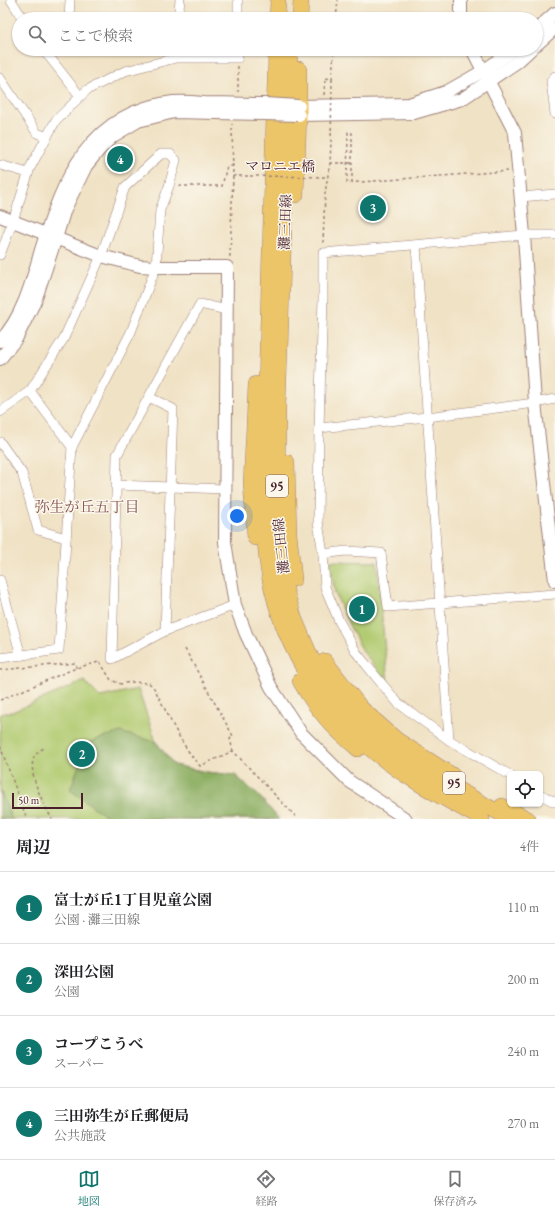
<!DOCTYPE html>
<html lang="ja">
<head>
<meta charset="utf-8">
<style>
  :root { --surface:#fff; --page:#f6f6f6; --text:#202124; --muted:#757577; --line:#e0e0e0; --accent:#0f766e }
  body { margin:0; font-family:"EB Garamond","Noto Serif JP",serif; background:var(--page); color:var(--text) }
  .controls { position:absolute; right:12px; bottom:12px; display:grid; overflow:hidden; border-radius:6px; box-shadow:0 1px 3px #0004 }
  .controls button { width:36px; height:36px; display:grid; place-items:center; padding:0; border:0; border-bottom:1px solid var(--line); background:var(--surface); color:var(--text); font:20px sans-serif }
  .scale { position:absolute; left:12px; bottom:10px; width:71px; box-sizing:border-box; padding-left:4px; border:2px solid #4a1f2b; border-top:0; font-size:11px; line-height:14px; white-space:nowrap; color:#4a1f2b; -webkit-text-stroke:3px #fbf7ec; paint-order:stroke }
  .you { position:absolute; left:237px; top:516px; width:14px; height:14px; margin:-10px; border:3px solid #fff; border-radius:50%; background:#1a73e8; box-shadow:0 0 0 6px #1a73e833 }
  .badge { display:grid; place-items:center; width:26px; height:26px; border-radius:50%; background:var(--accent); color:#fff; font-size:13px; font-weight:700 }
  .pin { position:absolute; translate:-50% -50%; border:2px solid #fff; box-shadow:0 1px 4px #0006 }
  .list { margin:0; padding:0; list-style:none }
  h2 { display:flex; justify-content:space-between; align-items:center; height:52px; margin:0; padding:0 16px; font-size:17px }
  h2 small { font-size:13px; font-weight:400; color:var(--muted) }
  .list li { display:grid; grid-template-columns:26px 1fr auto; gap:12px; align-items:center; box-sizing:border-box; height:72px; padding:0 16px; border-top:1px solid var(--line) }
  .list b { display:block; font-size:15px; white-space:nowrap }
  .list p { margin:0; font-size:13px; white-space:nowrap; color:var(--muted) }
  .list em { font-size:13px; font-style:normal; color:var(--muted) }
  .icon { flex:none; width:22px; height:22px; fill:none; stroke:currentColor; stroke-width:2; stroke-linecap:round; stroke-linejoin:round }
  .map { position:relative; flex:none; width:555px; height:819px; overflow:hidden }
  .search { position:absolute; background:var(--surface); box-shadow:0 1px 3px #0004; left:12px; right:12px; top:12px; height:44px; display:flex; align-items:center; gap:10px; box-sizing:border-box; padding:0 14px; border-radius:22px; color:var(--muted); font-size:15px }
  .sheet { height:340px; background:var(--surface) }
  nav { display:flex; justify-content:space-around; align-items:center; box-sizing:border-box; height:56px; border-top:1px solid var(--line); background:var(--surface); font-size:11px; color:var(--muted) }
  nav a { display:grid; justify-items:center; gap:2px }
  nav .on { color:var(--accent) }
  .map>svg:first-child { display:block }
  .green { fill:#b1ca70; stroke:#7e744e }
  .forest { fill:#8cae62; stroke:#6b6646 }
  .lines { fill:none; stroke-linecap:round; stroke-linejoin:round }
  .minor-casing { stroke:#9d8078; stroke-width:10 }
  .tertiary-casing { stroke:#9d8078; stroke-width:14 }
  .primary-casing { stroke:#9d8078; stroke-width:16 }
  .path { stroke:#9d8078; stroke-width:1.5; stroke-dasharray:3 3; stroke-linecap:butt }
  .minor { stroke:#fff; stroke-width:9 }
  .tertiary { stroke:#fff; stroke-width:12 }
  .primary { stroke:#edc569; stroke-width:15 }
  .tertiary-bridge-casing { stroke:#9d8078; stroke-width:14; stroke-linecap:butt }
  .path-bridge { stroke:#9d8078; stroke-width:1.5; stroke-dasharray:3 3; stroke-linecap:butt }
  .tertiary-bridge { stroke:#fff; stroke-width:12 }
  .labels { text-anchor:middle; stroke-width:3; stroke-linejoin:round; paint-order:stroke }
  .shield { fill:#fbf7ec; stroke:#7f6065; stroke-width:1 }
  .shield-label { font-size:13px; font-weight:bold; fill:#4a1f2b }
  .street-label { font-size:14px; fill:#4a1f2b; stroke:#fbf7ec }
  .neighbourhood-label { font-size:15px; fill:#85524f; stroke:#fbf7ec }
</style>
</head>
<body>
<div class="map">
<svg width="555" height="819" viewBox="0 0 555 819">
  <rect width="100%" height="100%" fill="#fbf7ec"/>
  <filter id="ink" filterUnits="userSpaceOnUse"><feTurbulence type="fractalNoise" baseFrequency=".025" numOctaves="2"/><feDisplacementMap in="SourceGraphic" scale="8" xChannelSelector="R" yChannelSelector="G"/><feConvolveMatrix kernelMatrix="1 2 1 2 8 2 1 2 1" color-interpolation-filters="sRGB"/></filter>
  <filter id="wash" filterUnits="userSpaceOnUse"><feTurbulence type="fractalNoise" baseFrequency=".012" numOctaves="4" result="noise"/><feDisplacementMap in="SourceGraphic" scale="16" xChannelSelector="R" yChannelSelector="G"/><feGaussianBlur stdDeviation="0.9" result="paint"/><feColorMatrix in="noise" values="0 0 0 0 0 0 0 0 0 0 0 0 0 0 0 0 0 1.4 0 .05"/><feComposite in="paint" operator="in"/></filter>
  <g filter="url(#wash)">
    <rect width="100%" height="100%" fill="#f0e2c5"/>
    <!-- green -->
    <g class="green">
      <path d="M 330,561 L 377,562 L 388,684 L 364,653 L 349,625 L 335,593 Z"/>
      <path d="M 84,681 L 100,697 L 138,689 L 156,742 L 174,765 L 206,772 L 235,775 L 277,819 L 0,819 L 0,714 L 12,712 Z"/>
    </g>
    <!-- forest -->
    <g class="forest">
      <path d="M 120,732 L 156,742 L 174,765 L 206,772 L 235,775 L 260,797 L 279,819 L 110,819 L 70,790 L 87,743 Z"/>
      <path d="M 0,790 L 12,819 L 0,819 Z"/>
    </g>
  </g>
  <g filter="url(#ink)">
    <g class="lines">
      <defs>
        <g id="minor">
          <path d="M 11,0 L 23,19"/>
          <path d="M 69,19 L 70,0"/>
          <path d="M 178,19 L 180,0"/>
          <path d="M 238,19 L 238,0"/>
          <path d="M 43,49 L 80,96"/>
          <path d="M 47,55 L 57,49"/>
          <path d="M 555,76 L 551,81 L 555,114"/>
          <path d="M 0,78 L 37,133 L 47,137"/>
          <path d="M 0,165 L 28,173"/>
          <path d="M 521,197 L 555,194"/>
          <path d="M 416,245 L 449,740"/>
          <path d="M 0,255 L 13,221 L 30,168 L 56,120 L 87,90 L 125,71 L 176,58 L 238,58 L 238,49"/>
          <path d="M 227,310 L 200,304 L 117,455 L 112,659 L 165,631 L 235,605"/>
          <path d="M 30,391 L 72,447"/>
          <path d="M 149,397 L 173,409 L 165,631"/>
          <path d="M 0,412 L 30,391 L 64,338 L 101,256 L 125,187 L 161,154 L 170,154 L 176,160 L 169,186 L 160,210 L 156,267 L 131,332 L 72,447 L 59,650 L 0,658"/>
          <path d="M 319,428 L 427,417 L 535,403 L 555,399"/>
          <path d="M 0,442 L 22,473 L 38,530 L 66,538"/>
          <path d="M 116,485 L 225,489"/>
          <path d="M 323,554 L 346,551 L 381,553 L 388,607 L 555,594"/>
          <path d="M 0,580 L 21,656"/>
          <path d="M 510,775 L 449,740 L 398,703 L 377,678 L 356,652 L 339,621 L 325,587 L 323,554 L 318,522 L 319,428 L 323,299 L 323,253 L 524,235 L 555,235"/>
          <path d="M 540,794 L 554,802 L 555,800"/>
        </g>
        <g id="tertiary">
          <path d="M 461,0 L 461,14 L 462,19"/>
          <path d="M 536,30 L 555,13"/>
          <path d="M 536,45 L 555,28"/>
          <path d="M 472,49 L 515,133 L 524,235 L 535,403 L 555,581"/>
          <path d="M 299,106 L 409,104 L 446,92 L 483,71 L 515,49"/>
          <path d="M 299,115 L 414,113 L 462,99 L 517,62 L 531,49"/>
          <path d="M 0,216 L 101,256 L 140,266 L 156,267 L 227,267 L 225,542 L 235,605 L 246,634 L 271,687 L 301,733 L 349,781 L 406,819"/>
          <path d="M 0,341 C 23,317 32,281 41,250 C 63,179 89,112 173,102 C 183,101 194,102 204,103 C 224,103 244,104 265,104"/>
          <path d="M 0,359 L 16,339 L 35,301 L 56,238 L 65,209 L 86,166 L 99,150 L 113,136 L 138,121 L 174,112 L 264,114"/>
        </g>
        <g id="primary">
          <path d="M 277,19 L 278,0"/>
          <path d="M 300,19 L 301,0"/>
          <path d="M 276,49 L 263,487 C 264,521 264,556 272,589 C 290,665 337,729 401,772 C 427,790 455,804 482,819"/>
          <path d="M 290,49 L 278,409 L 277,507 L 280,554 L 286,591 L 295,620 L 311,657 L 335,694 L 362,724 L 389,747 L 418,767 L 510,819"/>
          <path d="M 296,195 L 299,115 L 299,69"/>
          <path d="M 287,462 L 289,534 L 294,579"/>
          <path d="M 255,538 L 251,484 L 256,384"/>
          <path d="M 325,661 L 361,708 L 397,740 L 452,775"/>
          <path d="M 300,681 C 316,710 333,728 358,749"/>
          <path d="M 502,806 L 528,819"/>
        </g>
      </defs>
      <!-- minor casing -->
      <use href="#minor" class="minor-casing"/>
      <!-- tertiary casing -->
      <use href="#tertiary" class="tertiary-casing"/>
      <!-- primary casing -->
      <use href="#primary" class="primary-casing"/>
      <!-- path -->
      <g class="path">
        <path d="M 336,19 L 338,0"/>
        <path d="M 238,66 L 238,92"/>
        <path d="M 324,95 L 325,78 L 332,79 L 334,49"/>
        <path d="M 233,176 L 250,176"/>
        <path d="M 352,183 L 352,133 L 348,132 L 347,183 L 508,171"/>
        <path d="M 179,186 L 222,186 L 227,166 L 232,166"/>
        <path d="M 323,243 L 325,193 L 330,163 L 331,142"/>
        <path d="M 229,256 L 230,256 L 233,176 L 232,124"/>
        <path d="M 185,649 L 233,736 L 230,739 L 233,751 L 298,819"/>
        <path d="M 100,662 L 111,680 L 121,684 L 131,682 L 149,683 L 154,688 C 168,714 180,744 200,766 L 233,751"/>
        <path d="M 0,670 L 76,663 L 76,668"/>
        <path d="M 0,700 L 76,668 L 99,662"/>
        <path d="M 0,746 L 27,819"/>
        <path d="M 43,748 C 40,751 36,753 34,757 C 27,773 44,805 52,819"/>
      </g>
      <!-- minor -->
      <use href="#minor" class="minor"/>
      <!-- tertiary -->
      <use href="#tertiary" class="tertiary"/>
      <!-- primary -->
      <use href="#primary" class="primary"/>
      <defs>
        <g id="tertiary-bridge">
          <path d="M 265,104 L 299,106"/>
          <path d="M 264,114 L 299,115"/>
        </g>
      </defs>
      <!-- tertiary-bridge casing -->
      <use href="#tertiary-bridge" class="tertiary-bridge-casing"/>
      <!-- path-bridge -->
      <g class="path-bridge">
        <path d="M 331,142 L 332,79"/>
        <path d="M 330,163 L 353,163"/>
        <path d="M 250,176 L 327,177"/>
      </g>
      <!-- tertiary-bridge -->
      <use href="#tertiary-bridge" class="tertiary-bridge"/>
    </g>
  </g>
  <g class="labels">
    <!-- shield labels -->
    <g class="shield">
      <rect x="266" y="475" width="22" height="22" rx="3"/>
      <rect x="443" y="772" width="22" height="22" rx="3"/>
    </g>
    <g class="shield-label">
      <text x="277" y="491">95</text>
      <text x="454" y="788">95</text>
    </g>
    <!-- street labels -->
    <g class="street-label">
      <text transform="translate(280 166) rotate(1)" y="5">マロニエ橋</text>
      <text transform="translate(285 222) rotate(-88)" y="5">灘三田線</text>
      <text transform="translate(281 546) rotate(-96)" y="5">灘三田線</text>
    </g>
    <!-- neighbourhood labels -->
    <g class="neighbourhood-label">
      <text x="87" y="512">弥生が丘五丁目</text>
    </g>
  </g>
</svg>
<div class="controls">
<button><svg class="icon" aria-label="locate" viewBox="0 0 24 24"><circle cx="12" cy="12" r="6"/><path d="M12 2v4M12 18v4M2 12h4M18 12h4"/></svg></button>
</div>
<div class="scale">50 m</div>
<div class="you"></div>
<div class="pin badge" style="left:362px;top:609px">1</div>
<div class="pin badge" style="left:82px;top:754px">2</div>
<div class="pin badge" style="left:373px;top:208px">3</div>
<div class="pin badge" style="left:120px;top:159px">4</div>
<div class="search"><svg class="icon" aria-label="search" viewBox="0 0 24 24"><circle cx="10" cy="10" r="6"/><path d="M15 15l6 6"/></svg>ここで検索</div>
</div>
<section class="sheet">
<h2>周辺<small>4件</small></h2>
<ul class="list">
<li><span class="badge">1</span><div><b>富士が丘1丁目児童公園</b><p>公園 · 灘三田線</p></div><em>110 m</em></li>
<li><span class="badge">2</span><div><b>深田公園</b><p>公園</p></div><em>200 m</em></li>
<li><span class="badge">3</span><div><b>コープこうべ</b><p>スーパー</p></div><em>240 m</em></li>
<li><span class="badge">4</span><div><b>三田弥生が丘郵便局</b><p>公共施設</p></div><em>270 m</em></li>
</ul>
</section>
<nav>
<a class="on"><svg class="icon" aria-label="map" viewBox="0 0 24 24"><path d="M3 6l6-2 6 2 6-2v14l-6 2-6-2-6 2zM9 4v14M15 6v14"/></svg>地図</a>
<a><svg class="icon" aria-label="directions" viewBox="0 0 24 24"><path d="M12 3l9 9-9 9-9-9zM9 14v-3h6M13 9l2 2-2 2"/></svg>経路</a>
<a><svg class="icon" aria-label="saved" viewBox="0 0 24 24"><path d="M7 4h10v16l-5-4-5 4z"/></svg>保存済み</a>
</nav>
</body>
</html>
